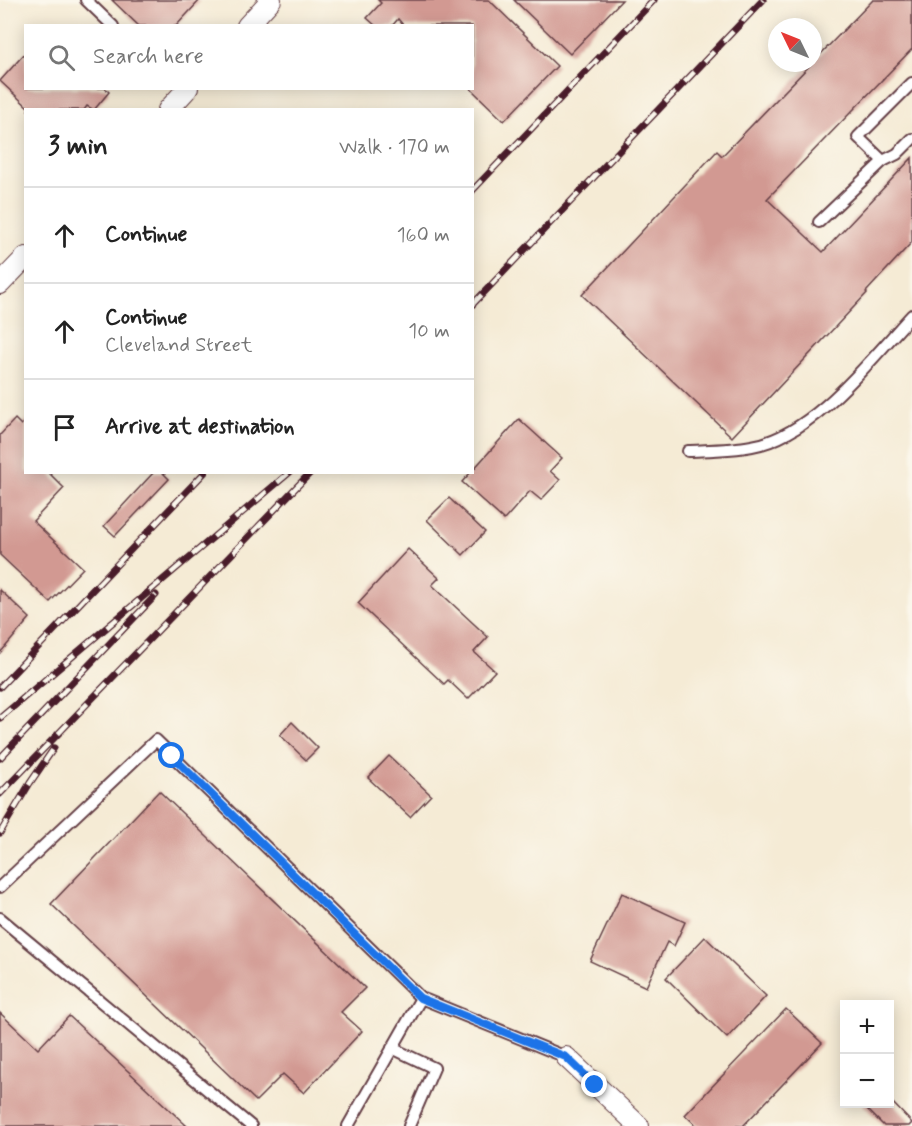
<!DOCTYPE html>
<html lang="en">
<head>
<meta charset="utf-8">
<style>
  :root { --surface:#fff; --page:#f6f6f6; --text:#222; --muted:#767676; --line:#e0e0e0 }
  body { margin:0; font-family:Mynerve,sans-serif; background:var(--page); color:var(--text) }
  .controls { position:absolute; right:18px; bottom:18px; display:grid; overflow:hidden; border-radius:0px; box-shadow:0 3px 15px #0003 }
  .controls button { width:54px; height:54px; display:grid; place-items:center; padding:0; border:0; border-bottom:2px solid var(--line); background:var(--surface); color:var(--text); font:30px sans-serif }
  .compass { position:absolute; left:768px; top:18px; width:54px; height:54px; border-radius:50%; background:var(--surface); box-shadow:0 3px 15px #0003; rotate:313deg }
  .stop { position:absolute; width:18px; height:18px; margin:-14px; border:4px solid #1a73e8; border-radius:50%; background:#fff }
  .stop.end { background:#1a73e8; border-color:#fff; box-shadow:0 2px 6px #0008 }
  .list { margin:0; padding:0; list-style:none }
  h2 { display:flex; justify-content:space-between; align-items:center; height:78px; margin:0; padding:0 24px; font-size:26px }
  h2 small { font-size:20px; font-weight:400; color:var(--muted) }
  .list li { display:grid; grid-template-columns:39px 1fr auto; gap:18px; align-items:center; box-sizing:border-box; height:96px; padding:0 24px; border-top:2px solid var(--line) }
  .list b { display:block; font-size:22px; white-space:nowrap }
  .list p { margin:0; font-size:20px; white-space:nowrap; color:var(--muted) }
  .list em { font-size:20px; font-style:normal; color:var(--muted) }
  .icon { flex:none; width:33px; height:33px; fill:none; stroke:currentColor; stroke-width:2; stroke-linecap:round; stroke-linejoin:round }
  .map { position:relative; flex:none; width:912px; height:1126px; overflow:hidden }
  .search { position:absolute; background:var(--surface); box-shadow:0 3px 15px #0003; left:24px; top:24px; width:450px; height:66px; display:flex; align-items:center; gap:15px; box-sizing:border-box; padding:0 21px; border-radius:0px; color:var(--muted); font-size:22px }
  .panel { position:absolute; background:var(--surface); box-shadow:0 3px 15px #0003; left:24px; top:108px; width:450px; height:366px; border-radius:0px }
  .map>svg:first-child { display:block }
  .building { fill:#d29992 }
  .lines { fill:none; stroke-linecap:round; stroke-linejoin:round }
  .service-casing { stroke:#643e44; stroke-width:14 }
  .minor-casing { stroke:#643e44; stroke-width:22 }
  .service { stroke:#fff; stroke-width:10 }
  .minor { stroke:#fff; stroke-width:20 }
  .rail-casing { stroke:#4a1f2b; stroke-width:7 }
  .rail { stroke:#fbf7ec; stroke-width:4.5; stroke-dasharray:14; stroke-linecap:butt }
  .route { stroke:#1a73e8; stroke-width:8 }
</style>
</head>
<body>
<div class="map">
<svg width="912" height="1126" viewBox="0 0 912 1126">
  <rect width="100%" height="100%" fill="#fbf7ec"/>
  <filter id="ink" filterUnits="userSpaceOnUse"><feTurbulence type="fractalNoise" baseFrequency=".0167" numOctaves="2"/><feDisplacementMap in="SourceGraphic" scale="12" xChannelSelector="R" yChannelSelector="G"/><feConvolveMatrix kernelMatrix="1 2 1 2 8 2 1 2 1" color-interpolation-filters="sRGB"/></filter>
  <filter id="wash" filterUnits="userSpaceOnUse"><feTurbulence type="fractalNoise" baseFrequency=".008" numOctaves="4" result="noise"/><feDisplacementMap in="SourceGraphic" scale="24" xChannelSelector="R" yChannelSelector="G"/><feGaussianBlur stdDeviation="1.35" result="paint"/><feColorMatrix in="noise" values="0 0 0 0 0 0 0 0 0 0 0 0 0 0 0 0 0 1.4 0 .05"/><feComposite in="paint" operator="in"/></filter>
  <g filter="url(#wash)">
    <rect width="100%" height="100%" fill="#f5ebd5"/>
    <g id="blocks">
      <!-- building -->
      <g class="building">
        <path d="M 112,0 L 200,0 L 176,26 L 139,26 Z"/>
        <path d="M 378,0 L 489,0 L 557,66 L 504,121 L 470,88 L 472,88 L 472,26 L 404,26 L 398,19 L 392,26 L 376,26 L 367,18 L 381,3 Z"/>
        <path d="M 514,0 L 622,0 L 570,54 Z"/>
        <path d="M 873,0 L 912,0 L 912,49 L 767,199 L 823,252 L 912,158 L 912,242 L 866,292 L 867,293 L 732,437 L 582,295 L 717,151 L 722,156 Z"/>
        <path d="M 26,52 L 26,88 L 105,88 L 109,92 L 94,110 L 87,106 L 84,110 L 28,110 L 29,108 L 0,81 Z"/>
        <path d="M 15,419 L 21,425 L 26,420 L 26,472 L 48,472 L 64,488 L 33,521 L 83,568 L 50,602 L 0,555 L 0,435 Z"/>
        <path d="M 519,419 L 562,458 L 550,471 L 560,480 L 541,500 L 530,491 L 504,520 L 462,482 Z"/>
        <path d="M 154,472 L 162,472 L 169,479 L 115,536 L 104,526 Z"/>
        <path d="M 449,498 L 485,532 L 463,555 L 427,520 Z"/>
        <path d="M 408,549 L 439,578 L 432,585 L 488,637 L 474,652 L 495,671 L 468,699 L 448,680 L 444,684 L 358,603 Z"/>
        <path d="M 0,590 L 30,618 L 0,653 Z"/>
        <path d="M 292,722 L 318,748 L 306,760 L 280,735 Z"/>
        <path d="M 389,756 L 431,795 L 410,817 L 368,778 Z"/>
        <path d="M 159,791 L 365,988 L 341,1012 L 362,1031 L 304,1093 L 283,1074 L 256,1101 L 51,904 Z"/>
        <path d="M 622,893 L 685,922 L 674,946 L 667,942 L 646,987 L 590,961 Z"/>
        <path d="M 705,937 L 766,996 L 727,1038 L 666,978 Z"/>
        <path d="M 786,1009 L 822,1043 L 743,1126 L 697,1126 L 685,1115 Z"/>
        <path d="M 0,1013 L 38,1049 L 69,1016 L 187,1126 L 0,1126 Z"/>
        <path d="M 890,1100 L 912,1123 L 909,1126 L 884,1126 L 862,1104 L 890,1104 Z"/>
      </g>
    </g>
  </g>
  <g filter="url(#ink)">
    <use href="#blocks" fill-opacity="0" stroke="#643e44" stroke-width="1.5"/>
    <g class="lines">
      <defs>
        <g id="service">
          <path d="M 86,0 L 113,26"/>
          <path d="M 883,161 L 858,137 L 912,83"/>
          <path d="M 819,222 L 883,161 L 897,154 L 912,139"/>
          <path d="M 688,451 C 709,450 731,450 752,446 C 813,436 871,359 912,315"/>
          <path d="M 0,887 L 156,740 L 421,998"/>
          <path d="M 0,918 L 251,1126"/>
          <path d="M 392,1048 L 434,1068 L 409,1126"/>
          <path d="M 348,1126 L 421,998 L 566,1057"/>
        </g>
        <g id="minor">
          <path d="M 247,26 L 271,0"/>
          <path d="M 168,110 L 188,88"/>
          <path d="M 0,284 L 26,257"/>
          <path d="M 566,1057 L 639,1126"/>
        </g>
      </defs>
      <!-- service casing -->
      <use href="#service" class="service-casing"/>
      <!-- minor casing -->
      <use href="#minor" class="minor-casing"/>
      <!-- service -->
      <use href="#service" class="service"/>
      <!-- minor -->
      <use href="#minor" class="minor"/>
      <defs>
        <g id="rail">
          <path d="M 472,191 L 654,0"/>
          <path d="M 472,305 L 763,0"/>
          <path d="M 0,687 L 205,472"/>
          <path d="M 0,718 L 290,472"/>
          <path d="M 0,758 L 156,595"/>
          <path d="M 0,794 L 311,472"/>
          <path d="M 0,833 L 30,783 L 54,748"/>
        </g>
      </defs>
      <!-- rail casing -->
      <use href="#rail" class="rail-casing"/>
      <!-- rail -->
      <use href="#rail" class="rail"/>
    </g>
  </g>
  <g class="lines" filter="url(#ink)">
    <!-- route -->
    <path class="route" d="M 172,756 L 420,998 L 566,1057 L 595,1085"/>
  </g>
</svg>
<div class="controls">
<button>+</button>
<button>−</button>
</div>
<svg class="compass" viewBox="-18 -18 36 36"><path d="M0-13l5 13h-10z" fill="#e53935"/><path d="M0 13l5-13h-10z" fill="#767676"/></svg>
<div class="stop" style="left:172px;top:756px"></div>
<div class="stop end" style="left:595px;top:1085px"></div>
<div class="search"><svg class="icon" aria-label="search" viewBox="0 0 24 24"><circle cx="10" cy="10" r="6"/><path d="M15 15l6 6"/></svg>Search here</div>
<section class="panel">
<h2>3 min<small>Walk · 170 m</small></h2>
<ul class="list">
<li><svg class="icon" aria-label="ahead" viewBox="0 0 24 24"><path d="M12 20V5M6 11l6-6 6 6"/></svg><div><b>Continue</b></div><em>160 m</em></li>
<li><svg class="icon" aria-label="ahead" viewBox="0 0 24 24"><path d="M12 20V5M6 11l6-6 6 6"/></svg><div><b>Continue</b><p>Cleveland Street</p></div><em>10 m</em></li>
<li><svg class="icon" aria-label="arrive" viewBox="0 0 24 24"><path d="M6 21V4h12l-3 4 3 4H6"/></svg><div><b>Arrive at destination</b></div></li>
</ul>
</section>
</div>
</body>
</html>
